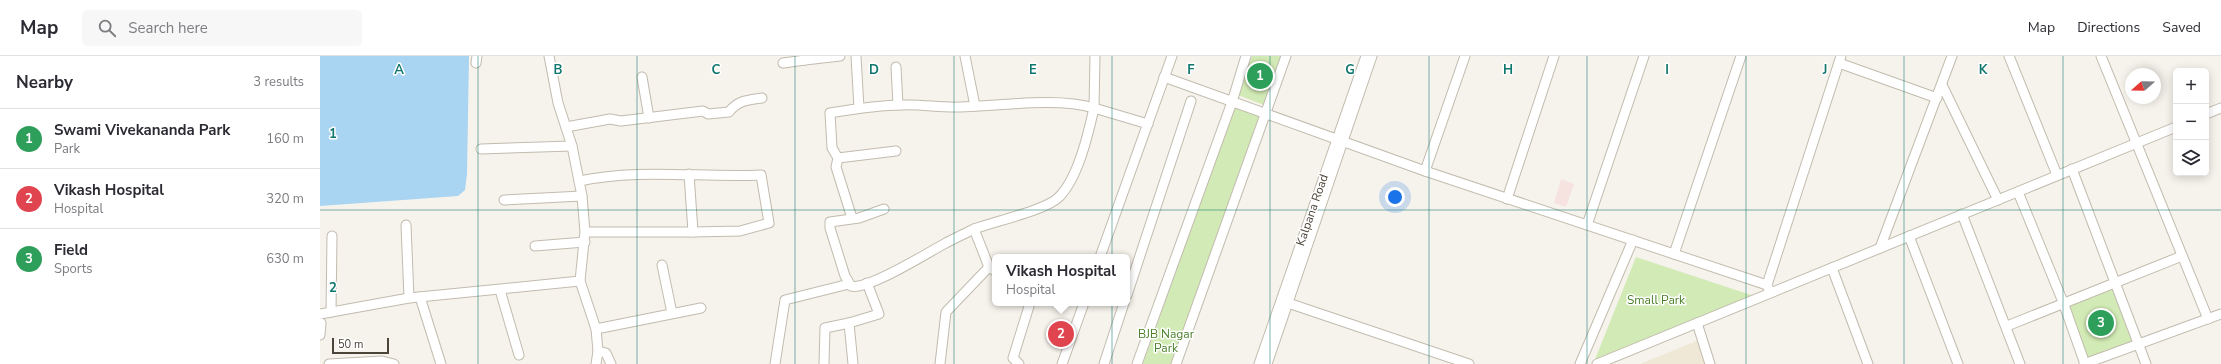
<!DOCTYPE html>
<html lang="en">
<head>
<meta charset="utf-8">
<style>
  :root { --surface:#fff; --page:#f7f7f7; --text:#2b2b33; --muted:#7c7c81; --line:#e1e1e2; --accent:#0f766e }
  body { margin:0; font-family:"Nunito Sans",sans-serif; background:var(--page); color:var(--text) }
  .controls { position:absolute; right:12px; top:12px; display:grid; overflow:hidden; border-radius:6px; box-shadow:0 2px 10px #0003 }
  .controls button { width:36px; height:36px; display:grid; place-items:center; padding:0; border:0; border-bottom:1px solid var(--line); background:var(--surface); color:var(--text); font:20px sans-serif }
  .compass { position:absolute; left:1805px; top:12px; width:36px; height:36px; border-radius:50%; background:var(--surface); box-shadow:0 2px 10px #0003; rotate:250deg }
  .scale { position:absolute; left:12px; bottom:10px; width:57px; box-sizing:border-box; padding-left:4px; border:2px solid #4b4439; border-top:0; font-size:11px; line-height:14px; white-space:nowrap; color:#4b4439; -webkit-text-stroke:3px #fff; paint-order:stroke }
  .you { position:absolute; left:1075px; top:141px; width:14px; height:14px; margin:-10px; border:3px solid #fff; border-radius:50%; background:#1a73e8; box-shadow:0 0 0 6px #1a73e833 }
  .badge { display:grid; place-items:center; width:26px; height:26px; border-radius:50%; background:var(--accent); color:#fff; font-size:13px; font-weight:700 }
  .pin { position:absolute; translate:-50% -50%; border:2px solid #fff; box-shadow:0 1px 4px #0006 }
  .popup { position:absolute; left:672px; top:198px; width:138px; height:52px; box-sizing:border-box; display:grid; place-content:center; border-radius:6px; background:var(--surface); filter:drop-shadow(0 1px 3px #0005); font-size:13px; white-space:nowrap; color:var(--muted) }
  .popup b { font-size:15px; color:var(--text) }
  .popup::after { content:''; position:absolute; left:50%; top:100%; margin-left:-8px; border:8px solid transparent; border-top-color:var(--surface) }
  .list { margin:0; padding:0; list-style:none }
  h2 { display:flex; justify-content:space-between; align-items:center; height:52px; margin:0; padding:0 16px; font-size:17px }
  h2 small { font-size:13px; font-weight:400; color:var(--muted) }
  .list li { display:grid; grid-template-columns:26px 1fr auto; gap:12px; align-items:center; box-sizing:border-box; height:60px; padding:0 16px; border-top:1px solid var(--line) }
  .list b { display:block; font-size:15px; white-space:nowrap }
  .list p { margin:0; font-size:13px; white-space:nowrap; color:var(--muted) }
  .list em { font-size:13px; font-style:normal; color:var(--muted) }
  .icon { flex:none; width:22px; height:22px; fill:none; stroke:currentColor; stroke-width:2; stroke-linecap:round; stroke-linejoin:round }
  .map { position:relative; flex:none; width:1901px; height:308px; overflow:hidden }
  header { display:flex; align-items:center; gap:24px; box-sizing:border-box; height:56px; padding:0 20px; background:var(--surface); border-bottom:1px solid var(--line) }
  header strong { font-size:19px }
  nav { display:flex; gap:22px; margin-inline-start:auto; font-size:14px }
  .search { width:280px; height:36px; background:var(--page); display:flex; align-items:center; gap:10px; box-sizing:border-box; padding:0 14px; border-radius:6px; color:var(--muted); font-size:15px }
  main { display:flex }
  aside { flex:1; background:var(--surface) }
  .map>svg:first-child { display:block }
  .education { fill:#efe8d6 }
  .medical { fill:#f6e3e0 }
  .green { fill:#d2eab5 }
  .water { fill:#a9d4f2 }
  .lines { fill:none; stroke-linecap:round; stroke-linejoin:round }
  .minor-casing { stroke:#c2bbae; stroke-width:11 }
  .minor { stroke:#fff; stroke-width:9 }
  .grid { fill:none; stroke:#0f766e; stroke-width:1; stroke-opacity:0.55 }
  .labels { text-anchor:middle; stroke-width:3; stroke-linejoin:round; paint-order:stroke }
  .street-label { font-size:12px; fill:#4b4439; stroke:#fff }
  .park-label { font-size:12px; fill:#4a7f2a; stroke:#fff }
  .grid-label { font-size:13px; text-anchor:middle; font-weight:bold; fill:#0f766e; stroke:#fff; stroke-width:3; stroke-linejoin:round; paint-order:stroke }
</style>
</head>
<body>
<header>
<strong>Map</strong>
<div class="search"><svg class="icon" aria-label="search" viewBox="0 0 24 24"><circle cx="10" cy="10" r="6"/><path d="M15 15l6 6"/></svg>Search here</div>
<nav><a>Map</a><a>Directions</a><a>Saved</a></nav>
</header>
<main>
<aside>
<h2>Nearby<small>3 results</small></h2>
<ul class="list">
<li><span class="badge" style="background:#2e9e5b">1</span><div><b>Swami Vivekananda Park</b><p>Park</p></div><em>160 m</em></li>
<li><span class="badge" style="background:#e0444e">2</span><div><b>Vikash Hospital</b><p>Hospital</p></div><em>320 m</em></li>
<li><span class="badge" style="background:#2e9e5b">3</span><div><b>Field</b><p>Sports</p></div><em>630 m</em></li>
</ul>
</aside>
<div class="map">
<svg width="1901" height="308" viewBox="0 0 1901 308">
  <rect width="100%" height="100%" fill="#f6f3ec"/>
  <!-- education -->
  <path class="education" d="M 1379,284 L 1387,308 L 1320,308 Z"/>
  <!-- medical -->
  <path class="medical" d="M 1241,123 L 1254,128 L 1246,151 L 1234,147 Z"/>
  <!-- green -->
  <g class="green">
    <path d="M 932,0 L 961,0 L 944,49 L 918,39 Z"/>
    <path d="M 914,51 L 940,60 L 853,308 L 823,308 Z"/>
    <path d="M 1316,201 L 1437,241 L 1274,306 Z"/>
    <path d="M 1795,225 L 1819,288 L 1765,308 L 1743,246 Z"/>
  </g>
  <!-- water -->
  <path class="water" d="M 0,0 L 149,0 L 147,118 L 145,134 L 138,140 L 0,150 Z"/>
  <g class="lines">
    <defs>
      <g id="minor">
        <path d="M 229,0 L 238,47 L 252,90 L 262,140 L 265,176 L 260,225 L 276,273 L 278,295 L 276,308"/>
        <path d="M 485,0 L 485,4 L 520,0"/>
        <path d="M 536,0 L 539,52"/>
        <path d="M 645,0 L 655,50"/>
        <path d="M 1689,0 L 1737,119"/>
        <path d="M 1781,0 L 1888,263"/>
        <path d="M 156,7 L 157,0"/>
        <path d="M 463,7 L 485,4"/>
        <path d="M 1519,7 L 1617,42"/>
        <path d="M 576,11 L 578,49"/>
        <path d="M 322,21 L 329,62"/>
        <path d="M 844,21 L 1105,115 L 1447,229"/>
        <path d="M 1622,29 L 1678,144"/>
        <path d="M 1886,58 L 1901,52"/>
        <path d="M 246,71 L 290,63 L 301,65 L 383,55 L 388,58 L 409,56 C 418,44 428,44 442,42"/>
        <path d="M 161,93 L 252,90"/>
        <path d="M 518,102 L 512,92 L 510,57 C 534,53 558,49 582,49 C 602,48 621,52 640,51 C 680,50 737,41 774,52 L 775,0"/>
        <path d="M 1752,113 L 1826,308"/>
        <path d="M 1105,115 L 1145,0"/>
        <path d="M 259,125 C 320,112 380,122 441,119 L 449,167 L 420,175 L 373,176 L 369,118"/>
        <path d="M 1698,136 L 1743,246 L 1765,308"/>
        <path d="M 1187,143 L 1234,0"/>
        <path d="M 184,144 L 262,140"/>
        <path d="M 564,153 L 539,162 L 510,166 L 510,172 L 525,220 L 531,230 C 547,235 607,197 624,188 C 633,183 644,178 654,173 C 672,166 727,154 739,141 C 758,122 768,79 774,52 L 828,68"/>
        <path d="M 1642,158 L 1700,308"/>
        <path d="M 532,162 L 516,111 L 518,102 L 576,95"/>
        <path d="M 86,169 L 89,242"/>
        <path d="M 1267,169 L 1324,0"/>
        <path d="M 654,173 L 669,211"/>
        <path d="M 265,176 L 373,176"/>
        <path d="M 1589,180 L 1638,308"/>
        <path d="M 215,190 L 265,186"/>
        <path d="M 1560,192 L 1632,0"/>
        <path d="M 1354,198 L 1421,0"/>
        <path d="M 780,201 L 852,0"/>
        <path d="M 342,209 L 352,257"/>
        <path d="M 1512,212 L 1548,308"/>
        <path d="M 180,234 L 199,299"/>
        <path d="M 1449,234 L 1447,229 L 1521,0"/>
        <path d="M 807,239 L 871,45"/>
        <path d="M 100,241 L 121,308"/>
        <path d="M 968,247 L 1149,308"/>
        <path d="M 11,256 L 12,180"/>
        <path d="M 0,258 L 89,242 L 260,225"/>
        <path d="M 529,267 L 559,258 L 547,227"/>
        <path d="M 1377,267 L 1390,308"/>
        <path d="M 1687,270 L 1862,200"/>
        <path d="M 276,273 L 381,252"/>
        <path d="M 0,279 L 1,267"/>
        <path d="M 278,295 L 286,297 L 291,308"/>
        <path d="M 9,308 L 62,305 L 74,308"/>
        <path d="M 455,308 L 465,244 L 529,228"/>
        <path d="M 504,308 L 505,272 L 529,267 L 533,308"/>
        <path d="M 620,308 L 626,256 L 669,211 L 675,215"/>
        <path d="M 699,308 L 693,302 L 710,247"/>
        <path d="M 742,308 L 764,247"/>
        <path d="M 784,308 L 804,247"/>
        <path d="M 817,308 L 912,46 L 926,0"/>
        <path d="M 856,308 L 966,0"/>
        <path d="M 939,308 L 1046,0"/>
        <path d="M 947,308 L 1052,0"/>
        <path d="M 1260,308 L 1313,184"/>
        <path d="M 1277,308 L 1856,71"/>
        <path d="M 1764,308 L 1901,258"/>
      </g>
    </defs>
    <!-- minor casing -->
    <use href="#minor" class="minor-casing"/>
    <!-- minor -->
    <use href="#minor" class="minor"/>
  </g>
  <!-- grid -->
  <path class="grid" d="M 158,0 L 158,308M 317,0 L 317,308M 475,0 L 475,308M 634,0 L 634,308M 792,0 L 792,308M 950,0 L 950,308M 1109,0 L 1109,308M 1267,0 L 1267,308M 1426,0 L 1426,308M 1584,0 L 1584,308M 1743,0 L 1743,308M 0,154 L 1901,154"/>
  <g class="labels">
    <!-- street labels -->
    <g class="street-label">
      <text transform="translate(992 154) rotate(-71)" y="4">Kalpana Road</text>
    </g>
    <!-- park labels -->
    <g class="park-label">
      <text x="1336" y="248">Small Park</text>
      <text x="846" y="282">BJB Nagar<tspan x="846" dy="14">Park</tspan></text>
    </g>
  </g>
  <g class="grid-label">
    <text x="79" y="18">A</text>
    <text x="238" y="18">B</text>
    <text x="396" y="18">C</text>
    <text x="554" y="18">D</text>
    <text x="713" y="18">E</text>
    <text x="871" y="18">F</text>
    <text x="1030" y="18">G</text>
    <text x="1188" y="18">H</text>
    <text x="1347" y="18">I</text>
    <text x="1505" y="18">J</text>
    <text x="1663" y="18">K</text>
    <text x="13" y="82">1</text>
    <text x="13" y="236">2</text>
  </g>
</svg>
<div class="controls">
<button>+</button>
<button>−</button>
<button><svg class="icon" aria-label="layers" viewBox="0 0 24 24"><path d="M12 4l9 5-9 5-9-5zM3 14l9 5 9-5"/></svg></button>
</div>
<svg class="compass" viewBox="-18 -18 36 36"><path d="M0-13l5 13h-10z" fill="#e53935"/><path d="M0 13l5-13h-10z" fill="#7c7c81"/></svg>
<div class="scale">50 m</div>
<div class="you"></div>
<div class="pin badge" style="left:940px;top:20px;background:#2e9e5b">1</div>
<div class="pin badge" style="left:741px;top:278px;background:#e0444e">2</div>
<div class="popup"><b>Vikash Hospital</b>Hospital</div>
<div class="pin badge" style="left:1781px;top:267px;background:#2e9e5b">3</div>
</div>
</main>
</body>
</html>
